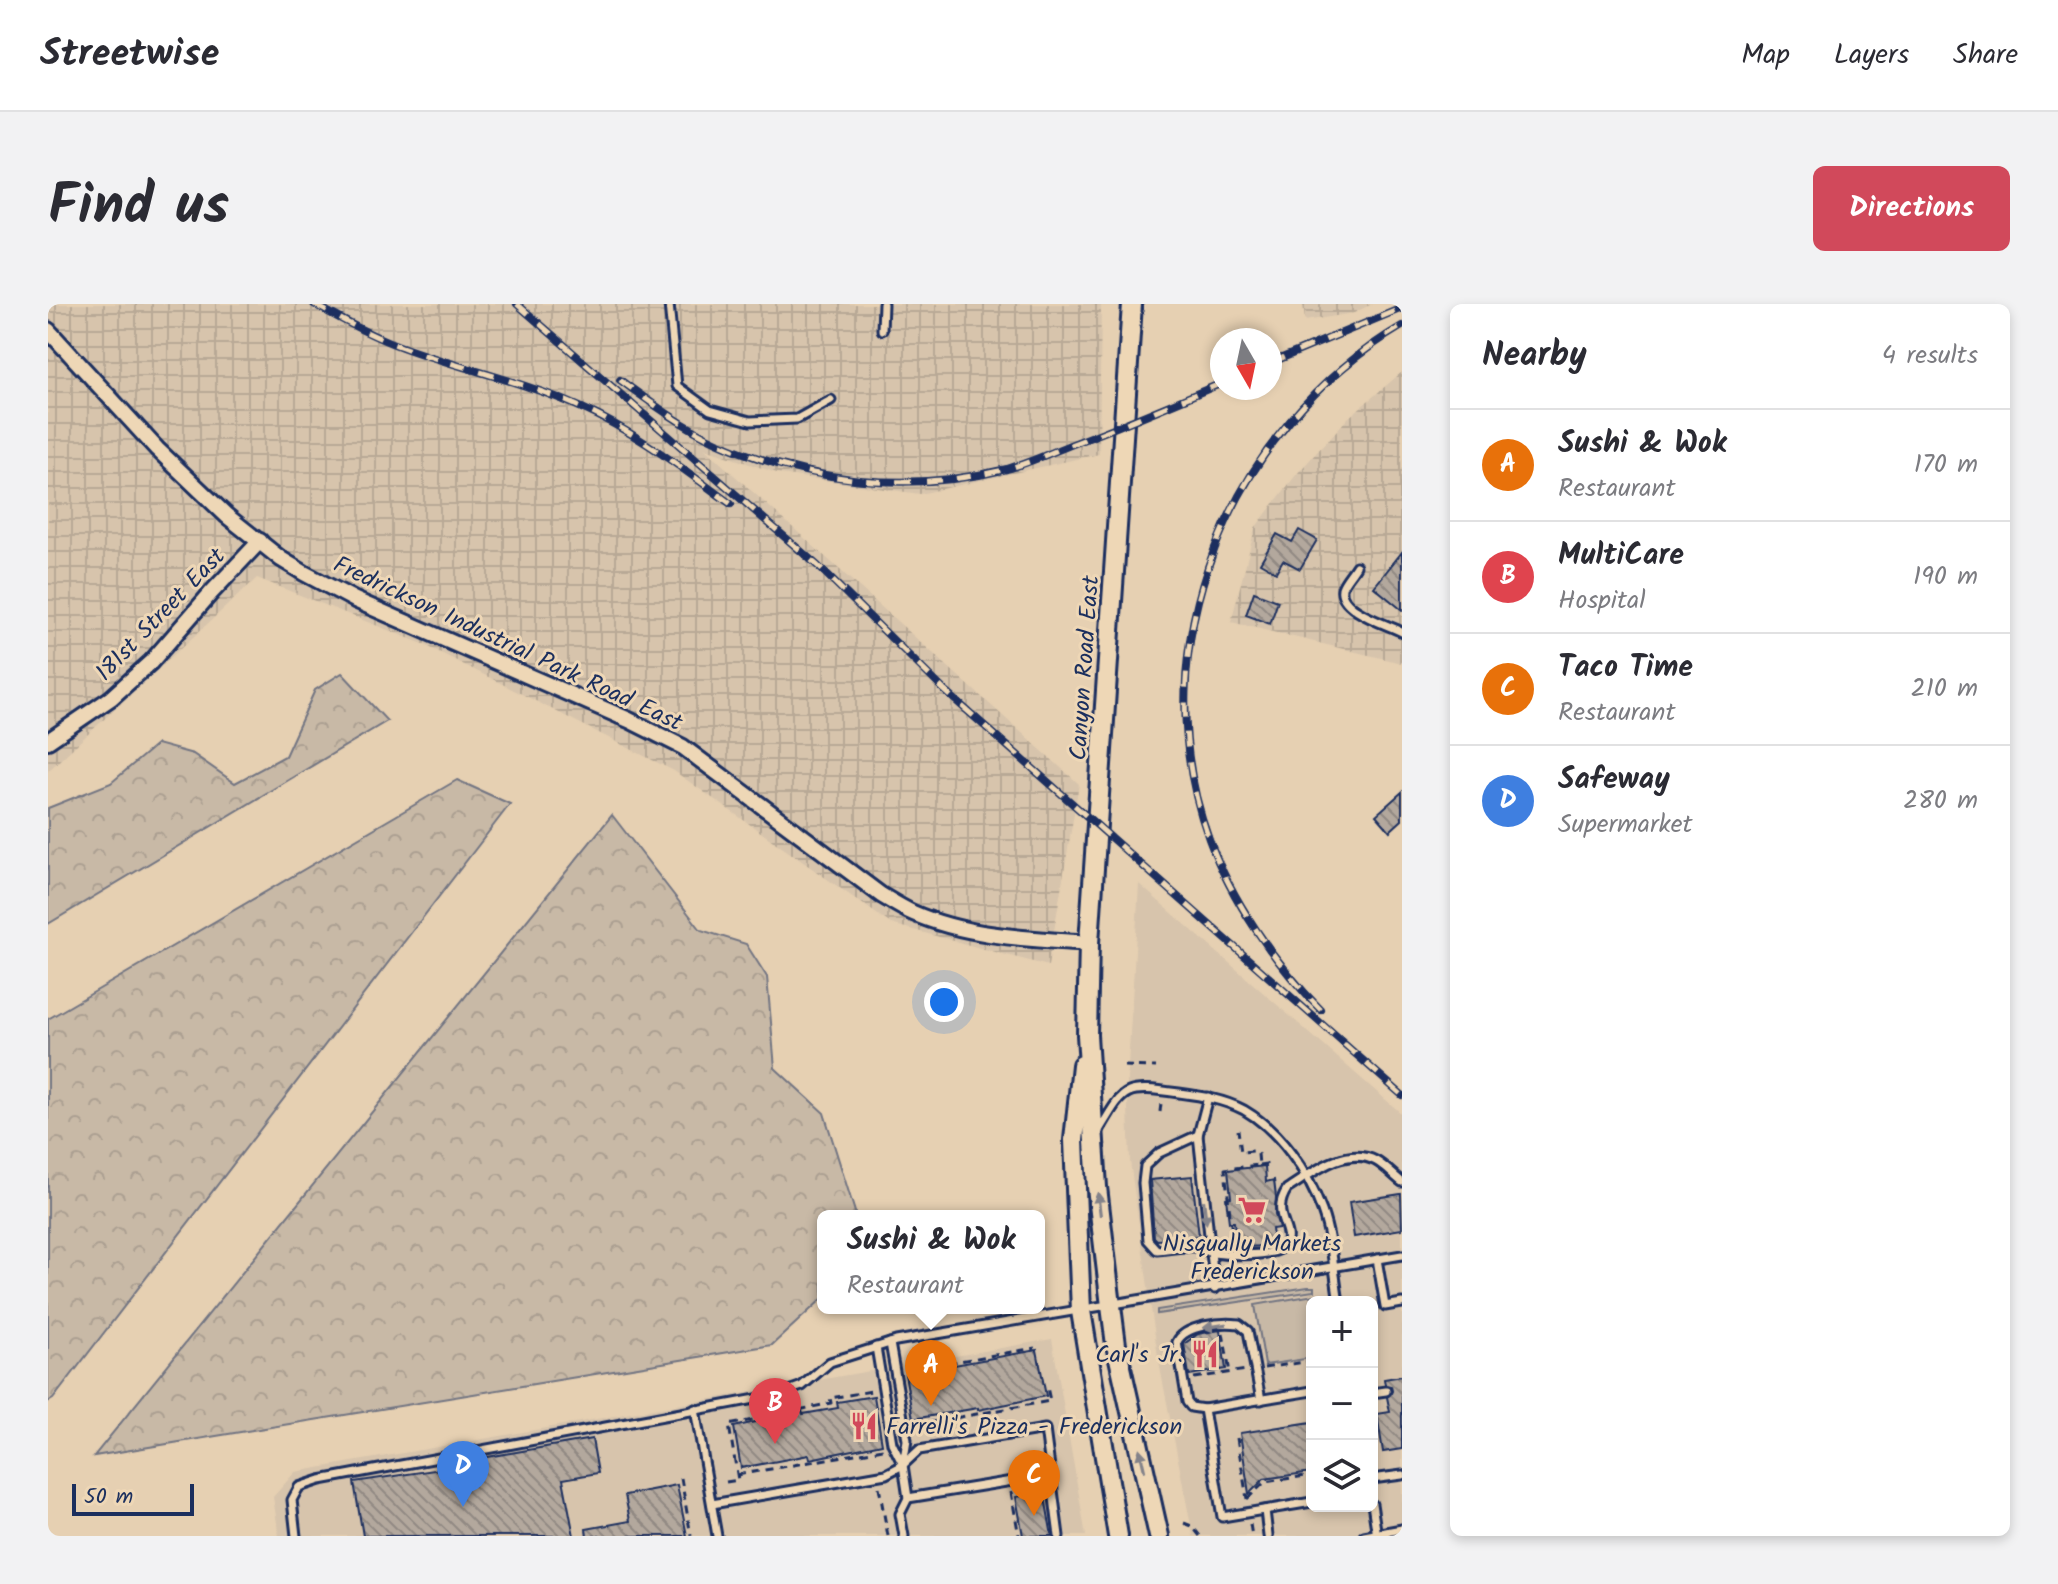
<!DOCTYPE html>
<html lang="en">
<head>
<meta charset="utf-8">
<style>
  :root { --surface:#fff; --page:#f2f2f3; --text:#2b2b33; --muted:#7c7c81; --line:#e1e1e2; --accent:#d1495b }
  body { margin:0; font-family:Kalam,sans-serif; background:var(--page); color:var(--text) }
  .controls { position:absolute; right:24px; bottom:24px; display:grid; overflow:hidden; border-radius:12px; box-shadow:0 4px 12px #0003 }
  .controls button { width:72px; height:72px; display:grid; place-items:center; padding:0; border:0; border-bottom:2px solid var(--line); background:var(--surface); color:var(--text); font:40px sans-serif }
  .compass { position:absolute; left:1162px; top:24px; width:72px; height:72px; border-radius:50%; background:var(--surface); box-shadow:0 4px 12px #0003; rotate:171deg }
  .scale { position:absolute; left:24px; bottom:20px; width:122px; box-sizing:border-box; padding-left:8px; border:4px solid #1b2f5e; border-top:0; font-size:22px; line-height:28px; white-space:nowrap; color:#1b2f5e; -webkit-text-stroke:6px #eed7b6; paint-order:stroke }
  .you { position:absolute; left:896px; top:698px; width:28px; height:28px; margin:-20px; border:6px solid #fff; border-radius:50%; background:#1a73e8; box-shadow:0 0 0 12px #1a73e833 }
  .badge { display:grid; place-items:center; width:52px; height:52px; border-radius:50%; background:var(--accent); color:#fff; font-size:26px; font-weight:700 }
  .pin { position:absolute; translate:-50% -66px; filter:drop-shadow(0 2px 4px #0008) }
  .pin::after { content:''; position:absolute; top:42px; width:28px; height:24px; background:inherit; clip-path:polygon(0 0,100% 0,50% 100%) }
  .popup { position:absolute; left:769px; top:906px; width:228px; height:104px; box-sizing:border-box; display:grid; place-content:center; border-radius:12px; background:var(--surface); filter:drop-shadow(0 2px 6px #0005); font-size:26px; white-space:nowrap; color:var(--muted) }
  .popup b { font-size:30px; color:var(--text) }
  .popup::after { content:''; position:absolute; left:50%; top:100%; margin-left:-16px; border:16px solid transparent; border-top-color:var(--surface) }
  .list { margin:0; padding:0; list-style:none }
  h2 { display:flex; justify-content:space-between; align-items:center; height:104px; margin:0; padding:0 32px; font-size:34px }
  h2 small { font-size:26px; font-weight:400; color:var(--muted) }
  .list li { display:grid; grid-template-columns:52px 1fr auto; gap:24px; align-items:center; box-sizing:border-box; height:112px; padding:0 32px; border-top:2px solid var(--line) }
  .list b { display:block; font-size:30px; white-space:nowrap }
  .list p { margin:0; font-size:26px; white-space:nowrap; color:var(--muted) }
  .list em { font-size:26px; font-style:normal; color:var(--muted) }
  .icon { flex:none; width:44px; height:44px; fill:none; stroke:currentColor; stroke-width:2; stroke-linecap:round; stroke-linejoin:round }
  .map { position:relative; flex:none; width:1354px; height:1232px; overflow:hidden; border-radius:12px }
  header { display:flex; align-items:center; gap:48px; box-sizing:border-box; height:112px; padding:0 40px; background:var(--surface); border-bottom:2px solid var(--line) }
  header strong { font-size:38px }
  nav { display:flex; gap:44px; margin-inline-start:auto; font-size:28px }
  .intro { display:flex; align-items:center; justify-content:space-between; box-sizing:border-box; height:192px; padding:0 48px }
  h1 { margin:0; font-size:56px }
  .button { padding:20px 36px; border-radius:12px; background:var(--accent); color:#fff; font-size:28px; font-weight:700 }
  main { display:flex; gap:48px; padding:0 48px }
  aside { flex:1; background:var(--surface); border-radius:12px; box-shadow:0 4px 12px #0003 }
  .map>svg:first-child { display:block }
  .built { fill:#d7c4ac; fill-rule:evenodd }
  .industrial { fill:url(#industrial-grid) }
  .green { fill:#c8b9a6; stroke:#727482; stroke-width:2 }
  .forest { fill:url(#forest-crowns); stroke:#727482; stroke-width:2 }
  .building { fill:url(#building-back-hatch); stroke:#1b2f5e; stroke-width:2 }
  .lines { fill:none; stroke-linecap:round; stroke-linejoin:round }
  .lane-casing { stroke:#1b2f5e; stroke-width:13 }
  .street-casing { stroke:#1b2f5e; stroke-width:20 }
  .secondary-casing { stroke:#1b2f5e; stroke-width:24 }
  .path { stroke:#1b2f5e; stroke-width:3; stroke-dasharray:8 6; stroke-linecap:butt }
  .lane { stroke:#eed7b6; stroke-width:7 }
  .street { stroke:#eed7b6; stroke-width:14 }
  .secondary { stroke:#eed7b6; stroke-width:18 }
  .rail-casing { stroke:#1b2f5e; stroke-width:8 }
  .rail { stroke:#eed7b6; stroke-width:5; stroke-dasharray:15; stroke-linecap:butt }
  .oneway { fill:#84838a }
  .labels { text-anchor:middle; stroke-width:6; stroke-linejoin:round; paint-order:stroke }
  .street-label { font-size:24px; fill:#1b2f5e; stroke:#eed7b6 }
  .poi-label { font-size:24px; fill:#1b2f5e; stroke:#eed7b6 }
</style>
</head>
<body>
<header>
<strong>Streetwise</strong>
<nav><a>Map</a><a>Layers</a><a>Share</a></nav>
</header>
<div class="intro"><h1>Find us</h1><a class="button">Directions</a></div>
<main>
<div class="map">
<svg width="1354" height="1232" viewBox="0 0 1354 1232">
  <defs>
    <pattern id="industrial-grid" width="8" height="8" patternUnits="userSpaceOnUse" patternTransform="scale(2)"><rect width="8" height="8" fill="#d7c4ac"/><path d="M0 4h8M4 0v8" fill="none" stroke="#b8a996"/></pattern>
    <pattern id="forest-crowns" width="20" height="18" patternUnits="userSpaceOnUse" patternTransform="scale(2)"><rect width="20" height="18" fill="#c8b9a6"/><path d="M2 6a3 3 0 1 1 6 0M12 15a3 3 0 1 1 6 0" fill="none" stroke="#ab9f91"/></pattern>
    <pattern id="building-back-hatch" width="6" height="6" patternUnits="userSpaceOnUse" patternTransform="scale(2)"><rect width="6" height="6" fill="#b3a89d"/><path d="M-1 5l2 2M0 0l6 6M5-1l2 2" fill="none" stroke="#918983"/></pattern>
  </defs>
  <rect width="100%" height="100%" fill="#e6d0b2"/>
  <filter id="ink" filterUnits="userSpaceOnUse"><feTurbulence type="fractalNoise" baseFrequency=".0125" numOctaves="2"/><feDisplacementMap in="SourceGraphic" scale="16" xChannelSelector="R" yChannelSelector="G"/><feConvolveMatrix kernelMatrix="1 2 1 2 8 2 1 2 1" color-interpolation-filters="sRGB"/></filter>
  <g filter="url(#ink)">
    <!-- built -->
    <g class="built">
      <path d="M 1091,580 L 1354,810 L 1354,1232 L 1145,1232 L 1110,1053 L 1082,857 L 1079,779 ZM 1264,998 L 1324,998 L 1324,1202 L 1264,1202 Z"/>
      <path d="M 1004,1035 L 1038,1232 L 231,1232 L 225,1193 L 247,1168 Z"/>
    </g>
    <!-- industrial -->
    <g class="industrial">
      <path d="M 0,0 L 1053,0 L 1051,150 L 872,190 L 732,170 L 657,145 L 1031,480 L 1000,662 L 843,620 L 626,467 L 375,340 L 209,274 L 0,467 Z"/>
      <path d="M 1255,0 L 1324,0 L 1306,9 L 1257,17 Z"/>
      <path d="M 1354,68 L 1354,359 L 1183,318 L 1207,224 L 1248,171 L 1300,114 Z"/>
    </g>
    <!-- green -->
    <g class="green">
      <path d="M 1260,983 L 1266,983 L 1266,987 L 1109,1010 L 1109,1006 Z"/>
      <path d="M 1266,991 L 1272,998 L 1264,998 L 1264,1054 L 1217,1061 L 1207,1001 Z"/>
    </g>
    <!-- forest -->
    <g class="forest">
      <path d="M 294,369 L 339,417 L 0,620 L 0,504 L 63,479 L 109,440 L 145,450 L 187,479 L 237,452 L 267,386 Z"/>
      <path d="M 409,476 L 462,500 L 5,1095 L 0,1098 L 0,715 Z"/>
      <path d="M 564,511 L 653,626 L 698,640 L 719,673 L 727,764 L 776,809 L 807,908 L 806,912 L 775,912 L 775,994 L 724,1041 L 46,1152 Z"/>
    </g>
    <!-- building -->
    <g class="building">
      <path d="M 1251,226 L 1269,236 L 1252,265 L 1235,256 L 1228,268 L 1212,259 L 1229,230 L 1244,238 Z"/>
      <path d="M 1354,248 L 1354,306 L 1326,283 Z"/>
      <path d="M 1206,288 L 1230,297 L 1222,320 L 1198,311 Z"/>
      <path d="M 1354,488 L 1354,516 L 1342,527 L 1328,511 Z"/>
      <path d="M 1217,862 L 1218,878 L 1226,876 L 1228,893 L 1227,910 L 1231,924 L 1224,925 L 1226,941 L 1189,944 L 1186,918 L 1181,918 L 1178,894 L 1183,893 L 1180,866 Z"/>
      <path d="M 1144,872 L 1151,932 L 1109,936 L 1106,933 L 1102,876 Z"/>
      <path d="M 1353,890 L 1354,925 L 1306,933 L 1301,898 Z"/>
      <path d="M 1172,1026 L 1178,1065 L 1141,1071 L 1136,1040 L 1150,1030 Z"/>
      <path d="M 989,1046 L 998,1092 L 930,1106 L 930,1104 L 865,1115 L 857,1070 Z"/>
      <path d="M 1354,1072 L 1354,1145 L 1335,1148 L 1329,1110 L 1342,1108 L 1339,1093 L 1344,1087 L 1343,1082 L 1337,1081 L 1336,1075 Z"/>
      <path d="M 826,1092 L 834,1140 L 762,1155 L 761,1151 L 693,1164 L 686,1123 L 754,1107 L 755,1110 L 790,1104 L 789,1098 Z"/>
      <path d="M 1264,1118 L 1264,1168 L 1216,1175 L 1201,1190 L 1192,1129 Z"/>
      <path d="M 544,1135 L 550,1169 L 515,1175 L 526,1232 L 315,1232 L 306,1178 L 400,1164 L 399,1160 Z"/>
      <path d="M 629,1181 L 639,1232 L 539,1232 L 538,1225 L 582,1217 L 577,1191 Z"/>
      <path d="M 996,1188 L 1004,1232 L 975,1232 L 968,1193 Z"/>
    </g>
    <g class="lines">
      <defs>
        <g id="lane">
          <path d="M 621,0 L 629,82 L 662,106 L 702,117 L 749,115 L 783,96"/>
          <path d="M 834,26 L 835,0"/>
          <path d="M 1308,262 C 1304,269 1296,277 1294,284 C 1290,306 1338,320 1354,328"/>
          <path d="M 1160,793 L 1150,831 L 1167,985"/>
          <path d="M 1049,830 C 1077,783 1074,781 1131,789 C 1153,792 1175,795 1196,806 C 1232,827 1260,868 1274,907 C 1284,935 1286,969 1291,998"/>
          <path d="M 1150,831 L 1111,849 L 1097,862 L 1095,879 L 1100,936 L 1109,946 C 1122,945 1135,942 1148,943 C 1154,944 1159,948 1165,949 C 1179,951 1232,954 1238,940 C 1245,923 1222,911 1239,885 C 1263,870 1297,841 1328,857 C 1337,862 1346,872 1354,878"/>
          <path d="M 1329,955 L 1337,1002 L 1354,999"/>
          <path d="M 842,1039 L 859,1136 L 855,1161 L 860,1194 L 852,1210 L 856,1232"/>
          <path d="M 828,1043 L 844,1139 L 854,1159"/>
          <path d="M 1264,1087 L 1156,1105 L 1174,1213 L 1264,1198"/>
          <path d="M 1324,1089 L 1338,1087"/>
          <path d="M 647,1105 L 669,1232"/>
          <path d="M 1156,1105 L 1143,1103 L 1139,1098 L 1129,1038 C 1137,1021 1173,1018 1191,1020 L 1200,1027 L 1213,1096"/>
          <path d="M 1324,1175 L 1354,1171"/>
          <path d="M 860,1194 L 1001,1171"/>
          <path d="M 664,1200 L 838,1170 L 855,1161 L 871,1146 L 997,1125 L 1011,1232"/>
          <path d="M 1324,1200 L 1329,1232"/>
          <path d="M 1217,1206 L 1220,1232"/>
          <path d="M 248,1232 L 244,1196 L 251,1183 L 272,1176 L 729,1091 L 754,1082 L 782,1058 L 848,1037 L 1354,951"/>
          <path d="M 1316,1232 L 1354,1225"/>
        </g>
        <g id="street">
          <path d="M 0,26 L 109,145 L 179,212 L 233,255 L 256,269 L 307,296 L 581,416 L 635,443 L 833,591 C 843,597 854,604 865,609 C 919,633 984,635 1041,639"/>
          <path d="M 0,437 L 63,394 L 103,358 L 163,289 L 212,237"/>
        </g>
        <g id="secondary">
          <path d="M 1084,0 L 1041,639 L 1039,731 L 1049,883 L 1063,1002 L 1068,1041 L 1111,1232"/>
          <path d="M 1034,761 L 1026,836 L 1033,1007 L 1070,1232"/>
        </g>
      </defs>
      <!-- lane casing -->
      <use href="#lane" class="lane-casing"/>
      <!-- street casing -->
      <use href="#street" class="street-casing"/>
      <!-- secondary casing -->
      <use href="#secondary" class="secondary-casing"/>
      <!-- path -->
      <g class="path">
        <path d="M 1076,762 L 1108,763"/>
        <path d="M 1112,808 L 1113,799"/>
        <path d="M 1211,861 L 1218,860 L 1218,866"/>
        <path d="M 1185,939 L 1177,865 L 1211,861 L 1210,850 L 1206,847 L 1193,848 L 1190,826"/>
        <path d="M 1175,1029 L 1182,1069"/>
        <path d="M 1216,1064 L 1264,1057"/>
        <path d="M 859,1066 L 987,1044"/>
        <path d="M 1146,1074 L 1198,1066"/>
        <path d="M 867,1121 L 1002,1097 L 999,1083 L 996,1084"/>
        <path d="M 1189,1134 L 1199,1195"/>
        <path d="M 689,1171 L 835,1145"/>
        <path d="M 633,1174 L 643,1232"/>
        <path d="M 678,1178 L 690,1176 L 681,1121 L 783,1099 L 782,1094 L 824,1087"/>
        <path d="M 831,1183 L 840,1232"/>
        <path d="M 963,1188 L 971,1232"/>
        <path d="M 1199,1195 L 1217,1178 L 1264,1171"/>
        <path d="M 1136,1219 L 1144,1222 L 1152,1232"/>
        <path d="M 1202,1220 L 1204,1232"/>
      </g>
      <!-- lane -->
      <use href="#lane" class="lane"/>
      <!-- street -->
      <use href="#street" class="street"/>
      <!-- secondary -->
      <use href="#secondary" class="secondary"/>
      <defs>
        <g id="rail">
          <path d="M 266,0 C 294,16 323,32 354,43 C 413,65 476,77 534,104 C 588,128 635,165 683,200"/>
          <path d="M 469,0 L 770,262 L 896,386 L 1354,791"/>
          <path d="M 1222,59 L 1354,4"/>
          <path d="M 572,76 C 602,98 634,122 669,138 C 761,179 861,189 959,165 C 981,159 1002,149 1022,141 C 1073,122 1124,100 1174,79"/>
          <path d="M 1273,706 C 1227,660 1183,595 1161,535 C 1091,343 1182,123 1354,22"/>
        </g>
      </defs>
      <!-- rail casing -->
      <use href="#rail" class="rail-casing"/>
      <!-- rail -->
      <use href="#rail" class="rail"/>
    </g>
    <!-- one-way arrows -->
    <defs><path id="oneway-solid" d="M-6-.8H1V-3.2L6.5 0L1 3.2V.8H-6Z" transform="scale(2)"/></defs>
    <g class="oneway">
      <use href="#oneway-solid" transform="translate(1051 900) rotate(-97)"/>
      <use href="#oneway-solid" transform="translate(1157 908) rotate(83)"/>
      <use href="#oneway-solid" transform="translate(1167 1022) rotate(171)"/>
      <use href="#oneway-solid" transform="translate(1094 1156) rotate(-103)"/>
    </g>
  </g>
  <!-- icons -->
  <defs>
    <symbol id="supermarket-bare" viewBox="-9 -9 18 18"><path d="M-6-5.5h2.5l.6 2H6L4.5 2H-2.5L-4.4-4H-6ZM-1.5 3.2a1.3 1.3 0 1 0 .1 0ZM3 3.2a1.3 1.3 0 1 0 .1 0Z" fill="#d1495b" stroke="#eed7b6" stroke-width="2.5" paint-order="stroke"/></symbol>
    <symbol id="restaurant-bare" viewBox="-9 -9 18 18"><path d="M-5-6h1v4h1v-4h1v4h1v-4h1v5L-1.5 .5V6h-2V.5L-5-1ZM5-6V6H3V1.5H1.5Q1.5-4 5-6Z" fill="#d1495b" stroke="#eed7b6" stroke-width="2.5" paint-order="stroke"/></symbol>
  </defs>
  <g fill-rule="evenodd">
    <use href="#supermarket-bare" x="1184" y="886" width="40" height="40"/>
    <use href="#restaurant-bare" x="1137" y="1030" width="40" height="40"/>
    <use href="#restaurant-bare" x="796" y="1102" width="40" height="40"/>
  </g>
  <g class="labels">
    <!-- street labels -->
    <g class="street-label">
      <text transform="translate(112 310) rotate(-46)" y="8">181st Street East</text>
      <text transform="translate(460 339) rotate(25)" y="8">Fredrickson Industrial Park Road East</text>
      <text transform="translate(1036 364) rotate(-86)" y="8">Canyon Road East</text>
    </g>
    <!-- poi labels -->
    <g class="poi-label">
      <text x="1204" y="947">Nisqually Markets<tspan x="1204" dy="28">Frederickson</tspan></text>
      <text x="1135" y="1058" text-anchor="end">Carl's Jr.</text>
      <text x="838" y="1130" text-anchor="start">Farrelli's Pizza - Frederickson</text>
    </g>
  </g>
</svg>
<div class="controls">
<button>+</button>
<button>−</button>
<button><svg class="icon" aria-label="layers" viewBox="0 0 24 24"><path d="M12 4l9 5-9 5-9-5zM3 14l9 5 9-5"/></svg></button>
</div>
<svg class="compass" viewBox="-18 -18 36 36"><path d="M0-13l5 13h-10z" fill="#e53935"/><path d="M0 13l5-13h-10z" fill="#7c7c81"/></svg>
<div class="scale">50 m</div>
<div class="you"></div>
<div class="pin badge" style="left:883px;top:1102px;background:#e8710a">A</div>
<div class="popup"><b>Sushi &amp; Wok</b>Restaurant</div>
<div class="pin badge" style="left:727px;top:1140px;background:#e0444e">B</div>
<div class="pin badge" style="left:986px;top:1212px;background:#e8710a">C</div>
<div class="pin badge" style="left:415px;top:1203px;background:#3f7fe0">D</div>
</div>
<aside>
<h2>Nearby<small>4 results</small></h2>
<ul class="list">
<li><span class="badge" style="background:#e8710a">A</span><div><b>Sushi &amp; Wok</b><p>Restaurant</p></div><em>170 m</em></li>
<li><span class="badge" style="background:#e0444e">B</span><div><b>MultiCare</b><p>Hospital</p></div><em>190 m</em></li>
<li><span class="badge" style="background:#e8710a">C</span><div><b>Taco Time</b><p>Restaurant</p></div><em>210 m</em></li>
<li><span class="badge" style="background:#3f7fe0">D</span><div><b>Safeway</b><p>Supermarket</p></div><em>280 m</em></li>
</ul>
</aside>
</main>
</body>
</html>
